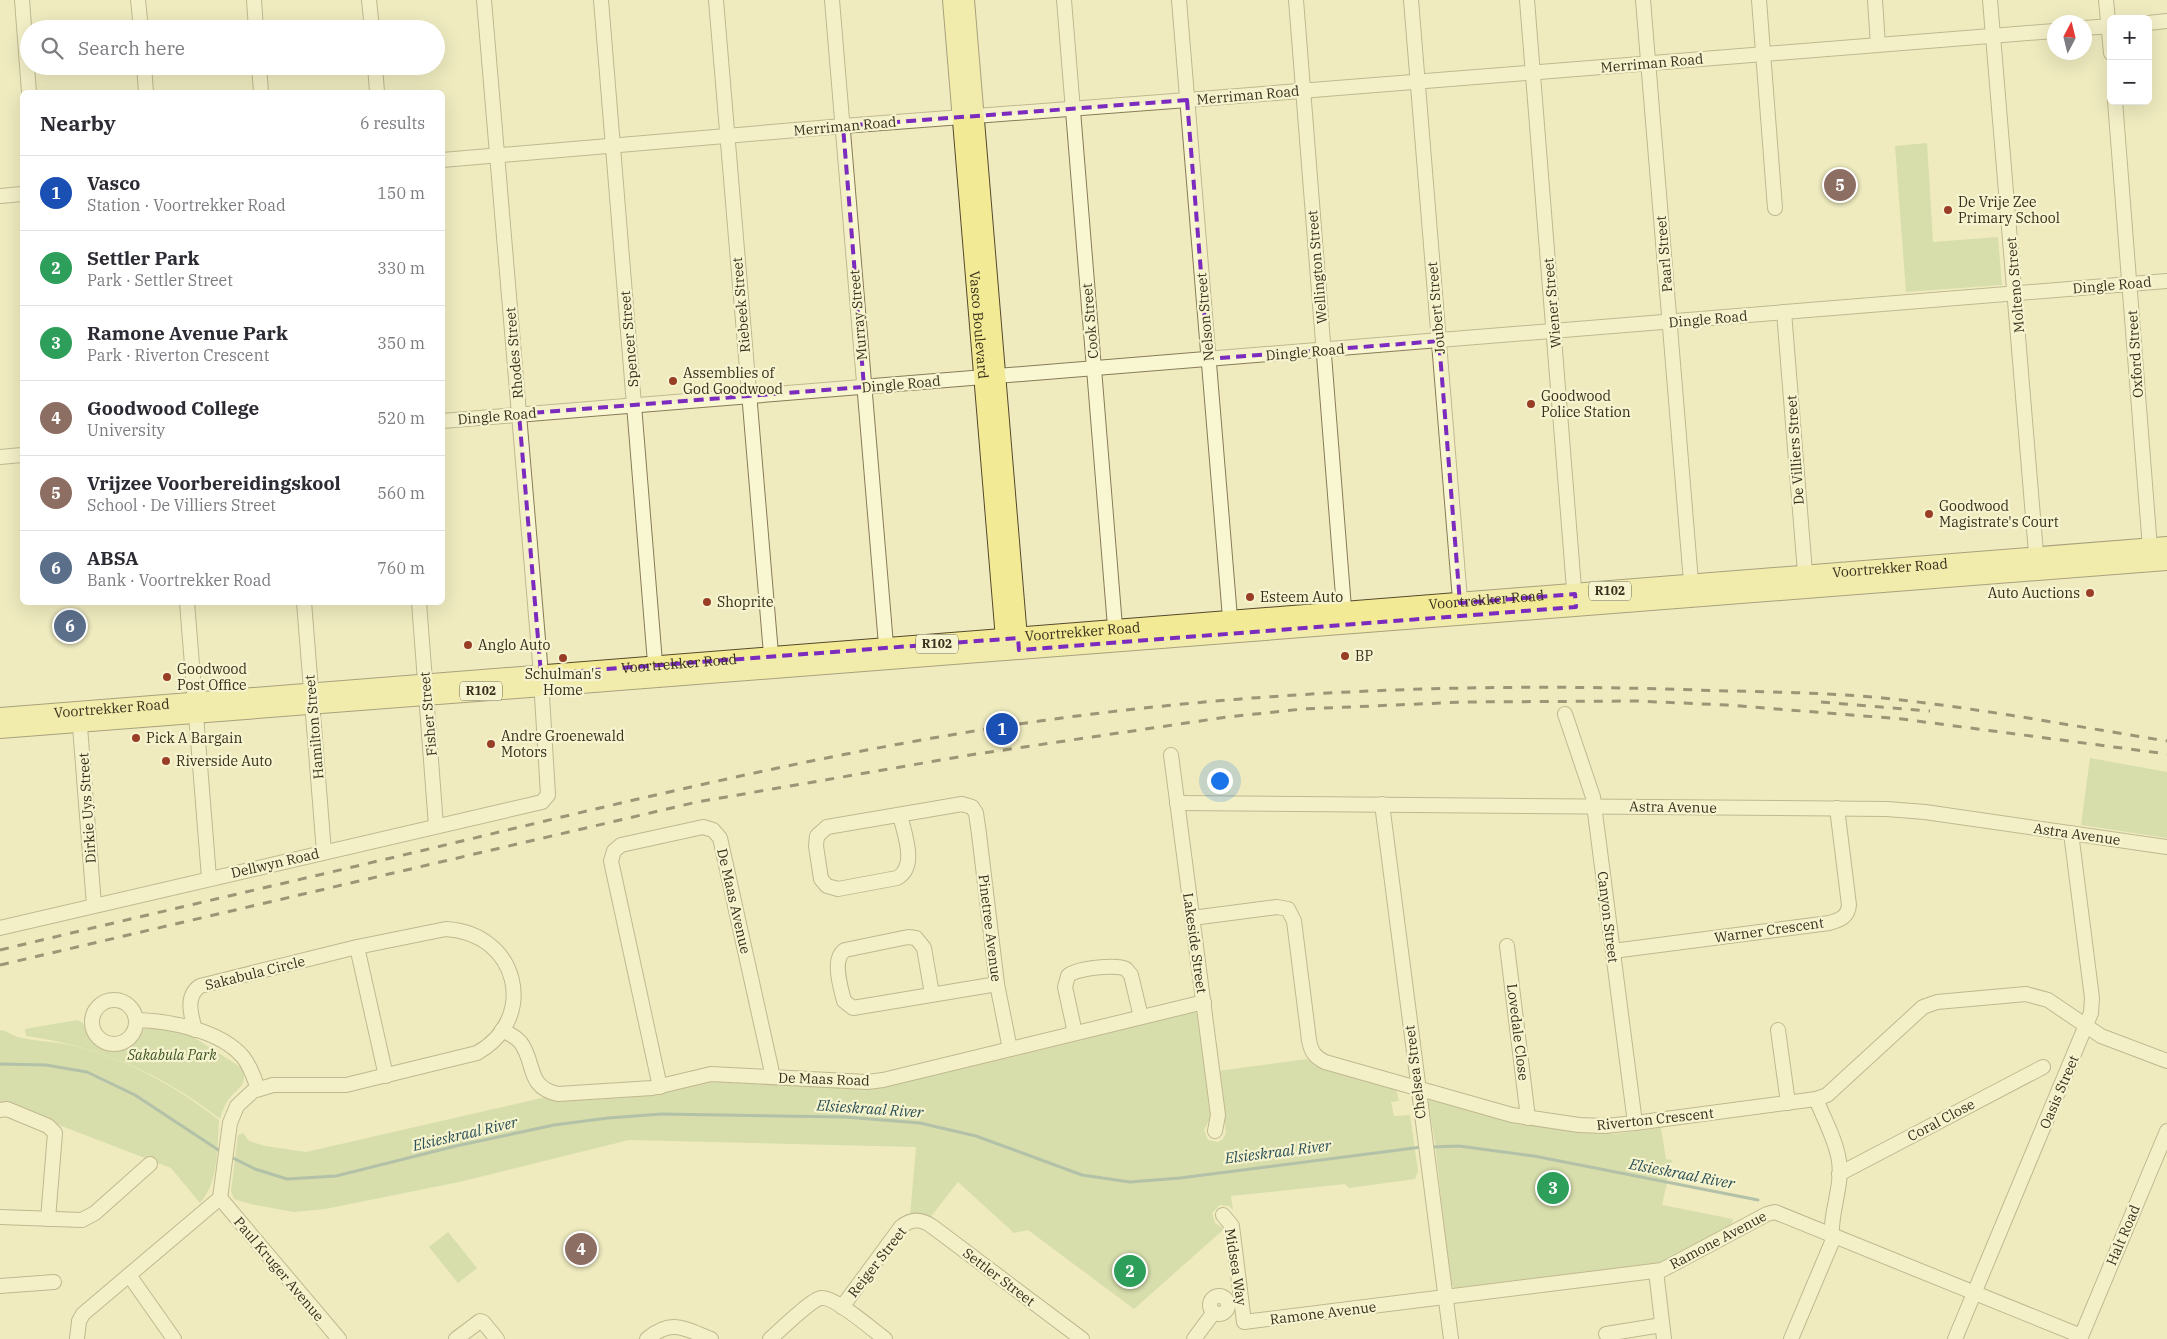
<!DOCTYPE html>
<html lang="en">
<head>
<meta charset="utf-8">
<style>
  :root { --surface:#fff; --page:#f2f2f3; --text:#2b2b33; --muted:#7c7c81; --line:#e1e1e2; --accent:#0f766e }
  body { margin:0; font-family:"IBM Plex Serif",serif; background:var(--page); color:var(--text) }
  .controls { position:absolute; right:15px; top:15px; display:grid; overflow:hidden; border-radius:8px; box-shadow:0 5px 20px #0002 }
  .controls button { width:45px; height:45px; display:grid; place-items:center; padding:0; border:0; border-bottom:1px solid var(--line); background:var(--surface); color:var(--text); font:25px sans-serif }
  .compass { position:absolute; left:2047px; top:15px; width:45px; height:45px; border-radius:50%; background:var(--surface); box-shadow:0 5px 20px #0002; rotate:7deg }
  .you { position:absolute; left:1219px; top:780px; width:18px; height:18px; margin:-12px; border:4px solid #fff; border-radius:50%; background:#1a73e8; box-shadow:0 0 0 8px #1a73e833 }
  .badge { display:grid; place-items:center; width:32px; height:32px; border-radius:50%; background:var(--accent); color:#fff; font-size:16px; font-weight:700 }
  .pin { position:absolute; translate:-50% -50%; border:2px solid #fff; box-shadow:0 1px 5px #0006 }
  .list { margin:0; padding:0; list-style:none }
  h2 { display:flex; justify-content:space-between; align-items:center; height:65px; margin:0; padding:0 20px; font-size:21px }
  h2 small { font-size:16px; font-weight:400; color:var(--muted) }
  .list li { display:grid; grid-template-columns:32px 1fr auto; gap:15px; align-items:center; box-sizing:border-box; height:75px; padding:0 20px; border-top:1px solid var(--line) }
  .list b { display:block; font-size:19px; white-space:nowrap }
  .list p { margin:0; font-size:16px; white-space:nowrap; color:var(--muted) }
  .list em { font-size:16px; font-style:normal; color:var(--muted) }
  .icon { flex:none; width:28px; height:28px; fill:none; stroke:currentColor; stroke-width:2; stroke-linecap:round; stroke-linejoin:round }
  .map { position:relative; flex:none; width:2167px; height:1339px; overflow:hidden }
  .search { position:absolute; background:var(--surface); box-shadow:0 5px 20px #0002; left:20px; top:20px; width:425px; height:55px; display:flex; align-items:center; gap:12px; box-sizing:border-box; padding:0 18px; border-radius:28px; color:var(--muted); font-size:19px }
  .panel { position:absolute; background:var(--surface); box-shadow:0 5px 20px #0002; left:20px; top:90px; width:425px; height:515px; border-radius:8px }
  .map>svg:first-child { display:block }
  .green { fill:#bacd93 }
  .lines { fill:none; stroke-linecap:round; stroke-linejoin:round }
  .stream { stroke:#6a8e8d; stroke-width:3 }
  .minor-casing { stroke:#887b57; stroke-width:16 }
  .major-casing { stroke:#55482c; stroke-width:20 }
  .minor { stroke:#f9f6d2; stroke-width:14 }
  .major { stroke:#f3ea95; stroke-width:18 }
  .rail { stroke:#372f1c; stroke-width:3; stroke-dasharray:9 9; stroke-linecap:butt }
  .marked { fill:none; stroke:#7b2cbf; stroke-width:4; stroke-dasharray:10 6; stroke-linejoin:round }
  .poi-dot { fill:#983e26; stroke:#f6f3cf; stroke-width:2 }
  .labels { text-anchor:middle; stroke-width:4.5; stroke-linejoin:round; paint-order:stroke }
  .shield { fill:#f6f3cf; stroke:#706a52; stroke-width:1 }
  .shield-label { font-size:12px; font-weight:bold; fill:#372f1c }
  .street-label { font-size:14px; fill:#372f1c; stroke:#f6f3cf }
  .poi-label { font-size:14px; fill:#372f1c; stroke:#f6f3cf; text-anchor:start }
  .park-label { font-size:14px; font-style:italic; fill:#3d5422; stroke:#f6f3cf }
  .water-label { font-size:15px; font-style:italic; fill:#2b5057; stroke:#f6f3cf }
</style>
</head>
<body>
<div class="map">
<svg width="2167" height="1339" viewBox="0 0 2167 1339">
  <rect width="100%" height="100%" fill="#efebbf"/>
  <!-- green -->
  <g class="green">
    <path d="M 1927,143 L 1933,242 L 1998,237 L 2002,285 L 1906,292 L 1895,146 Z"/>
    <path d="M 2090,758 L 2167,772 L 2167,838 L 2081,825 Z"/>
    <path d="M 1196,1010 L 1212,1115 L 1204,1130 L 1208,1140 L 1218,1142 L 1223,1139 L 1226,1133 L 1218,1071 L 1307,1059 L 1315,1066 L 1396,1089 L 1399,1101 L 1391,1102 L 1394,1116 L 1410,1115 L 1418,1171 L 1415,1179 L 1349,1188 L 1345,1184 L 1231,1196 L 1233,1210 L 1229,1206 L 1220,1205 L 1212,1213 L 1215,1223 L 1223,1228 L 1223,1230 L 1134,1309 L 1028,1230 L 1014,1233 L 958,1182 L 929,1219 L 910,1216 L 916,1147 L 629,1140 L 459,1182 L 325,1209 L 294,1212 L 250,1204 L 234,1199 L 231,1191 L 238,1135 L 243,1133 L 249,1141 L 265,1146 L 306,1152 L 546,1097 L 664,1092 L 714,1078 L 850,1087 Z"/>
    <path d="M 77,1020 C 92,1024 88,1046 109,1050 C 134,1054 136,1026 154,1025 C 167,1025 183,1032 196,1035 L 195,1038 L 242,1068 C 249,1084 237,1089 228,1100 C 224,1106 222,1112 220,1119 C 163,1074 98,1046 26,1036 L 25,1029 Z"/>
    <path d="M 0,1030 C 6,1030 11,1035 18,1037 C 36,1042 56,1041 74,1046 C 127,1059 177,1087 219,1120 C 217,1148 219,1182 200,1203 L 171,1168 L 4,1104 L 0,1105 Z"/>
    <path d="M 1431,1099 L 1533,1126 L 1615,1134 L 1661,1128 L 1666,1159 L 1672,1160 L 1662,1205 L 1733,1219 L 1731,1225 L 1659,1263 L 1454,1288 L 1450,1281 L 1435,1143 L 1428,1102 Z"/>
    <path d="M 448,1232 L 477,1268 L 458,1283 L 429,1247 Z"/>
  </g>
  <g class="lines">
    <!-- stream -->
    <g class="stream">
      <path d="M 0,1064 L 46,1065 L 87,1072 L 135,1095 L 223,1153"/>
      <path d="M 1431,1147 L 1459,1146 L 1534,1156 L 1758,1200"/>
      <path d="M 229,1156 L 255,1169 L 287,1179 L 336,1176 L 456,1146 L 554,1125 L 608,1118 L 662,1114 L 845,1117 L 920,1123 L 976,1136 L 1082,1175 L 1130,1182 L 1180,1178 L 1422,1147"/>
    </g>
    <defs>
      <g id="minor">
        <path d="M 22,0 L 29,92"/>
        <path d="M 138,0 L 141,29"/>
        <path d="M 254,0 L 256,29"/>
        <path d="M 369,0 L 372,29"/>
        <path d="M 601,0 L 656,675"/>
        <path d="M 716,0 L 772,666"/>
        <path d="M 832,0 L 887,657"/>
        <path d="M 1064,0 L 1116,639"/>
        <path d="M 1179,0 L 1231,630"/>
        <path d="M 1296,0 L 1345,621"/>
        <path d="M 1411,0 L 1461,612"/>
        <path d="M 1527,0 L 1575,601"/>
        <path d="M 1643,0 L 1692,594"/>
        <path d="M 1759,0 L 1775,208"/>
        <path d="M 1875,0 L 1878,45"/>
        <path d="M 1990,0 L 2037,565"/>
        <path d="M 2106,0 L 2111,53"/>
        <path d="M 2148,23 L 2167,21"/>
        <path d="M 2084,28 L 2111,26"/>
        <path d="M 144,66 L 146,92"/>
        <path d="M 259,66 L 261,92"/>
        <path d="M 375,66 L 377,92"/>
        <path d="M 2115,101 L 2150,548"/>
        <path d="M 442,160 L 843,126 L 1187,100 L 2054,31"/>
        <path d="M 0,196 L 22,194"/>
        <path d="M 1784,312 L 1806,585"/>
        <path d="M 442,421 L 2167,281"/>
        <path d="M 0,457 L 22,455"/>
        <path d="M 187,602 L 209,878"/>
        <path d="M 304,602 L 324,852"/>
        <path d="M 419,602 L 436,826"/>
        <path d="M 79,714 L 94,905"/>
        <path d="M 1565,714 L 1593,797 L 1635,1123"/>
        <path d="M 1171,755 L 1218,1115 L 1215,1131"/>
        <path d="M 1177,803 L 1887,809 L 1925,812 L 2167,847"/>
        <path d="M 1382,804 L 1451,1339"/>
        <path d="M 900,815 C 904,833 918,867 897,878 L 838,889 L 827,886 L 821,879 L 816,846 L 817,836 L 827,827 L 962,804 L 972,807 L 976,813 L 979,834 L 997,984 L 1010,1049"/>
        <path d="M 1192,918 L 1277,907 L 1288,909 L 1294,921 L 1309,1040 C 1311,1052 1315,1057 1325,1062 L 1512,1115 L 1579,1125 L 1605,1126 L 1635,1123 L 1816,1099 L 1827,1095 L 1923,1007 L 1937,1002 L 2026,994 L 2048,1000 L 2101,1036 L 2167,1061"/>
        <path d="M 0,928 L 542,802 L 548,795 L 540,663 L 484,0"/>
        <path d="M 1507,946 L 1528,1118"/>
        <path d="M 357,947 L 386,1076"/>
        <path d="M 1613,951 L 1829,923 C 1840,920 1848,917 1849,905 L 1837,808"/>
        <path d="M 932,994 L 924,948 L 916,938 L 908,937 L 845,950 C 831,959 841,988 844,1001 L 853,1008 L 997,984"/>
        <circle cx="114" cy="1022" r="22"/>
        <path d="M 136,1020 C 170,1021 220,1030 243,1057 C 251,1067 254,1078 258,1089"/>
        <path d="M 195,1030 C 191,1015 185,996 200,986 L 357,947 L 446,929 C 518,933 539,1018 477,1053 L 346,1085 L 273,1085 L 253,1091 L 237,1106 L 230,1123 L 220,1198"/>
        <path d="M 502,1030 C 509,1034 517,1037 521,1043 C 536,1064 526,1087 558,1094 L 652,1088 L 711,1074 L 867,1082 L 883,1080 L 1204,1002"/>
        <path d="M 1778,1030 L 1788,1103"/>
        <path d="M 1075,1033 L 1065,987 L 1068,976 C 1075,968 1117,964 1126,969 L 1131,975 L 1141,1017"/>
        <path d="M 660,1087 L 611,861 L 614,851 L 621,845 L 703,827 L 713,830 L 720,838 L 771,1068 L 772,1077"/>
        <path d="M 0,1110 L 7,1109 L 48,1126 L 55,1133 L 48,1219"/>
        <path d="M 1839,1174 L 2043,1067"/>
        <path d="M 220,1198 L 339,1339"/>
        <path d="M 1223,1215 L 1232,1226 L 1244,1322 L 1662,1270 L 1767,1214 L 1775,1212 L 2081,1336"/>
        <path d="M 0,1217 L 82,1220 L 95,1213 L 150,1164"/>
        <path d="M 1656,1271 L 1664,1339"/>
        <path d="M 129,1275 L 174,1339"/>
        <path d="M 0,1286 L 54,1282"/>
        <circle cx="1219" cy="1305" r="9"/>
        <path d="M 842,1307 L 901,1227 C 912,1218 922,1219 933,1227 L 1082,1339"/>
        <path d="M 1606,1334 L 1662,1325"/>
        <path d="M 77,1339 L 79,1321 L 83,1314 L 220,1198"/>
        <path d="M 456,1339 L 480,1321 L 483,1322 L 497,1339"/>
        <path d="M 647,1339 C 672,1318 685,1329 711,1339"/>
        <path d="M 770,1339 C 779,1331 812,1299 821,1298 C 834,1296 873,1330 885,1339"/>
        <path d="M 1194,1339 L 1214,1312"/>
        <path d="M 1791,1339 L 1832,1242 C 1829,1214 1843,1187 1839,1161 C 1836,1140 1824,1119 1816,1099"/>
        <path d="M 1955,1339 L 2091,1013 L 2092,998 L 2071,833"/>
        <path d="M 2080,1339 L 2167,1131"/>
      </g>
      <g id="major">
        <path id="s1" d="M 952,0 L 1006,651"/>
        <path d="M 965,0 L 1019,650"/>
        <path id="s2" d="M 0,717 L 2167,546"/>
        <path d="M 0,729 L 2167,561"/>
      </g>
    </defs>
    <!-- minor casing -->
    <use href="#minor" class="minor-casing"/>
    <!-- major casing -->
    <use href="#major" class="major-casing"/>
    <!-- minor -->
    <use href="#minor" class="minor"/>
    <!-- major -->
    <use href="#major" class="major"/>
    <!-- rail -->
    <g class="rail">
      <path d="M 1821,702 L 1930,711"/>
      <path d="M 0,950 C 154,913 308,878 462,841 C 673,790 885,739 1101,713 C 1298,689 1497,683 1696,690 C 1758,692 1821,692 1883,698 C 1978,708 2073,726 2167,741"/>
      <path d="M 0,965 L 697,802 L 970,755 L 1227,717 L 1303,709 L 1464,702 L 1636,701 L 1727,705 L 1902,719 L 2167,754"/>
    </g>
  </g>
  <!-- marked area -->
  <path d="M0 0H2167V1339H0ZM 1187,100 L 1208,359 L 1439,341 L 1460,603 L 1575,594 L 1576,607 L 1019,650 L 1018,638 L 541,674 L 519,414 L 864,387 L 843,126 Z" fill="#efebbf" fill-opacity=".55" fill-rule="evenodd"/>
  <path class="marked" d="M 1187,100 L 1208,359 L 1439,341 L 1460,603 L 1575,594 L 1576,607 L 1019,650 L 1018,638 L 541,674 L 519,414 L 864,387 L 843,126 Z"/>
  <!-- markers -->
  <g class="poi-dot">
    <circle cx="1948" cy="210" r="5"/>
    <circle cx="673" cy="381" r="5"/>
    <circle cx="1531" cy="404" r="5"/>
    <circle cx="1929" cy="514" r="5"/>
    <circle cx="2090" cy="593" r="5"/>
    <circle cx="1250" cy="597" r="5"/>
    <circle cx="707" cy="602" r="5"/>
    <circle cx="468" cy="645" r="5"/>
    <circle cx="1345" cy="656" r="5"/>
    <circle cx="563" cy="658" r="5"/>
    <circle cx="167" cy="677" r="5"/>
    <circle cx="136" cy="738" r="5"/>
    <circle cx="491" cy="744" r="5"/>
    <circle cx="166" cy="761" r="5"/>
  </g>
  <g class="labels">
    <!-- shield labels -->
    <g class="shield">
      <rect x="1589" y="581.5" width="42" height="19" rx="4"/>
      <rect x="916" y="634.5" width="42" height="19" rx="4"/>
      <rect x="460" y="681.5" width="42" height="19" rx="4"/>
    </g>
    <g class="shield-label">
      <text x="1610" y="595">R102</text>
      <text x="937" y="648">R102</text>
      <text x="481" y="695">R102</text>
    </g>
    <!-- street labels -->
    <g class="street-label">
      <text transform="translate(1652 63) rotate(-5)" y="5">Merriman Road</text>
      <text transform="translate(1248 95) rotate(-5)" y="5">Merriman Road</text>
      <text transform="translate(845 126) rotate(-5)" y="5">Merriman Road</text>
      <text transform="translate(1664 254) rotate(-95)" y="5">Paarl Street</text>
      <text transform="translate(1317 267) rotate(-95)" y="5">Wellington Street</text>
      <text transform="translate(2015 285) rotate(-95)" y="5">Molteno Street</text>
      <text transform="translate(2112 285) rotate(-5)" y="5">Dingle Road</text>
      <text transform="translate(1552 303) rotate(-95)" y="5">Wiener Street</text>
      <text transform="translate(741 305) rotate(-95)" y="5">Riebeek Street</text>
      <text transform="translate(1436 308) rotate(-95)" y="5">Joubert Street</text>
      <text transform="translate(858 315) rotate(-95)" y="5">Murray Street</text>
      <text transform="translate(1205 317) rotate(-95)" y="5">Nelson Street</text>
      <text transform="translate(1708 319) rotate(-5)" y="5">Dingle Road</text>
      <text transform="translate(1090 321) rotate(-95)" y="5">Cook Street</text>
      <text dy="5" stroke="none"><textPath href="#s1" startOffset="326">Vasco Boulevard</textPath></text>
      <text transform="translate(629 339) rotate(-95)" y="5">Spencer Street</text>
      <text transform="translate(1305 352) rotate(-5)" y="5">Dingle Road</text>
      <text transform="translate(514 353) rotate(-95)" y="5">Rhodes Street</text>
      <text transform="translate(2135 354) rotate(-94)" y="5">Oxford Street</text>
      <text transform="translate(901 384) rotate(-5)" y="5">Dingle Road</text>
      <text transform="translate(497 416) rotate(-5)" y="5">Dingle Road</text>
      <text transform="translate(1795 450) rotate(-94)" y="5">De Villiers Street</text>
      <text dy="5" stroke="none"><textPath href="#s2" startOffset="1896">Voortrekker Road</textPath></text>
      <text dy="5" stroke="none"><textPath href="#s2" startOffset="1491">Voortrekker Road</textPath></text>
      <text dy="5" stroke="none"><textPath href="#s2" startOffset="1086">Voortrekker Road</textPath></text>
      <text dy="5" stroke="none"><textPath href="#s2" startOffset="681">Voortrekker Road</textPath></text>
      <text dy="5" stroke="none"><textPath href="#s2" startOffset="112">Voortrekker Road</textPath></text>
      <text transform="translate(428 714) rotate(-95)" y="5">Fisher Street</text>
      <text transform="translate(314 727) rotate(-95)" y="5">Hamilton Street</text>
      <text transform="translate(1673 807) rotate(1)" y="5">Astra Avenue</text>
      <text transform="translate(87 808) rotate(-94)" y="5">Dirkie Uys Street</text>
      <text transform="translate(2077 834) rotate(8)" y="5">Astra Avenue</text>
      <text transform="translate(275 863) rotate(-13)" y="5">Dellwyn Road</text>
      <text transform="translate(734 901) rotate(77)" y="5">De Maas Avenue</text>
      <text transform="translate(1608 917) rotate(83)" y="5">Canyon Street</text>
      <text transform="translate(990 928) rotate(83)" y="5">Pinetree Avenue</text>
      <text transform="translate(1769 930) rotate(-8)" y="5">Warner Crescent</text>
      <text transform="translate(1195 943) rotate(82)" y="5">Lakeside Street</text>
      <text transform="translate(255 973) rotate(-14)" y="5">Sakabula Circle</text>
      <text transform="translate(1518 1032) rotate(83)" y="5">Lovedale Close</text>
      <text transform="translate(1415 1072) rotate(-97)" y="5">Chelsea Street</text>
      <text transform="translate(824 1079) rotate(2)" y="5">De Maas Road</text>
      <text transform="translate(2059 1092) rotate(-67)" y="5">Oasis Street</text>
      <text transform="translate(1655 1119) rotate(-6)" y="5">Riverton Crescent</text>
      <text transform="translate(1941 1120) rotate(-28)" y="5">Coral Close</text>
      <text transform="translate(2123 1235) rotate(-67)" y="5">Halt Road</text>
      <text transform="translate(1718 1240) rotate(-28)" y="5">Ramone Avenue</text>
      <text transform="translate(877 1262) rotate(-52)" y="5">Reiger Street</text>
      <text transform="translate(1236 1267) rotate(81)" y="5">Midsea Way</text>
      <text transform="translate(279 1269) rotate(50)" y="5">Paul Kruger Avenue</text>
      <text transform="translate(999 1277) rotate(37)" y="5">Settler Street</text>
      <text transform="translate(1323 1313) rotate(-7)" y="5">Ramone Avenue</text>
    </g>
    <!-- poi labels -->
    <g class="poi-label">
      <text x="1958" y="207">De Vrije Zee<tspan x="1958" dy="16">Primary School</tspan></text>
      <text x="683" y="378">Assemblies of<tspan x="683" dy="16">God Goodwood</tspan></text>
      <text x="1541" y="401">Goodwood<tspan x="1541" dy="16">Police Station</tspan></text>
      <text x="1939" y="511">Goodwood<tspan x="1939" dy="16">Magistrate's Court</tspan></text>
      <text x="2080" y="598" text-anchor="end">Auto Auctions</text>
      <text x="1260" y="602">Esteem Auto</text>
      <text x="717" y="607">Shoprite</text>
      <text x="478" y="650">Anglo Auto</text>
      <text x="1355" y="661">BP</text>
      <text x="177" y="674">Goodwood<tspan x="177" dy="16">Post Office</tspan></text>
      <text x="563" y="679" text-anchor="middle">Schulman's<tspan x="563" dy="16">Home</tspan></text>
      <text x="501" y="741">Andre Groenewald<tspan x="501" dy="16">Motors</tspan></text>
      <text x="146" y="743">Pick A Bargain</text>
      <text x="176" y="766">Riverside Auto</text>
    </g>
    <!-- park labels -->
    <g class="park-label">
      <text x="172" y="1060">Sakabula Park</text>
    </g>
    <!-- water labels -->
    <g class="water-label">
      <text transform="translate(870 1109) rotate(4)" y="5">Elsieskraal River</text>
      <text transform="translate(465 1134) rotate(-13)" y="5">Elsieskraal River</text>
      <text transform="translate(1278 1152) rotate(-7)" y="5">Elsieskraal River</text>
      <text transform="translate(1682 1174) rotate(11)" y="5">Elsieskraal River</text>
    </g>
  </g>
</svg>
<div class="controls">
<button>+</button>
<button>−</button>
</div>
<svg class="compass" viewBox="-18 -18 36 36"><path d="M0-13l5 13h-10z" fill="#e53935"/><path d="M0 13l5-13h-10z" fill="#7c7c81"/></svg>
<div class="you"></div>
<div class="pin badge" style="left:1002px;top:729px;background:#1a4fb4">1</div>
<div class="pin badge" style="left:1130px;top:1271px;background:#2e9e5b">2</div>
<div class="pin badge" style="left:1553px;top:1188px;background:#2e9e5b">3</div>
<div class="pin badge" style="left:581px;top:1249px;background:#8d6e63">4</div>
<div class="pin badge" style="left:1840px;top:185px;background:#8d6e63">5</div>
<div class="pin badge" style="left:70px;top:626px;background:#5c6f8a">6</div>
<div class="search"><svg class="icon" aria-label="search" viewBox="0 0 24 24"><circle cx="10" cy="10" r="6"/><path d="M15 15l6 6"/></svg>Search here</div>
<section class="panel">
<h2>Nearby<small>6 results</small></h2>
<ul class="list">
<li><span class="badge" style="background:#1a4fb4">1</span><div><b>Vasco</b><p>Station · Voortrekker Road</p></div><em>150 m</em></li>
<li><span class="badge" style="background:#2e9e5b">2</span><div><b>Settler Park</b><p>Park · Settler Street</p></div><em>330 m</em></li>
<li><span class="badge" style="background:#2e9e5b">3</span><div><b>Ramone Avenue Park</b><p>Park · Riverton Crescent</p></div><em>350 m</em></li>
<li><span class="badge" style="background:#8d6e63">4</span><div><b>Goodwood College</b><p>University</p></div><em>520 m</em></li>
<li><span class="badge" style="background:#8d6e63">5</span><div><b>Vrijzee Voorbereidingskool</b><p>School · De Villiers Street</p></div><em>560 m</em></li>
<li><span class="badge" style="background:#5c6f8a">6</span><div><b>ABSA</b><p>Bank · Voortrekker Road</p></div><em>760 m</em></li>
</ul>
</section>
</div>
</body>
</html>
